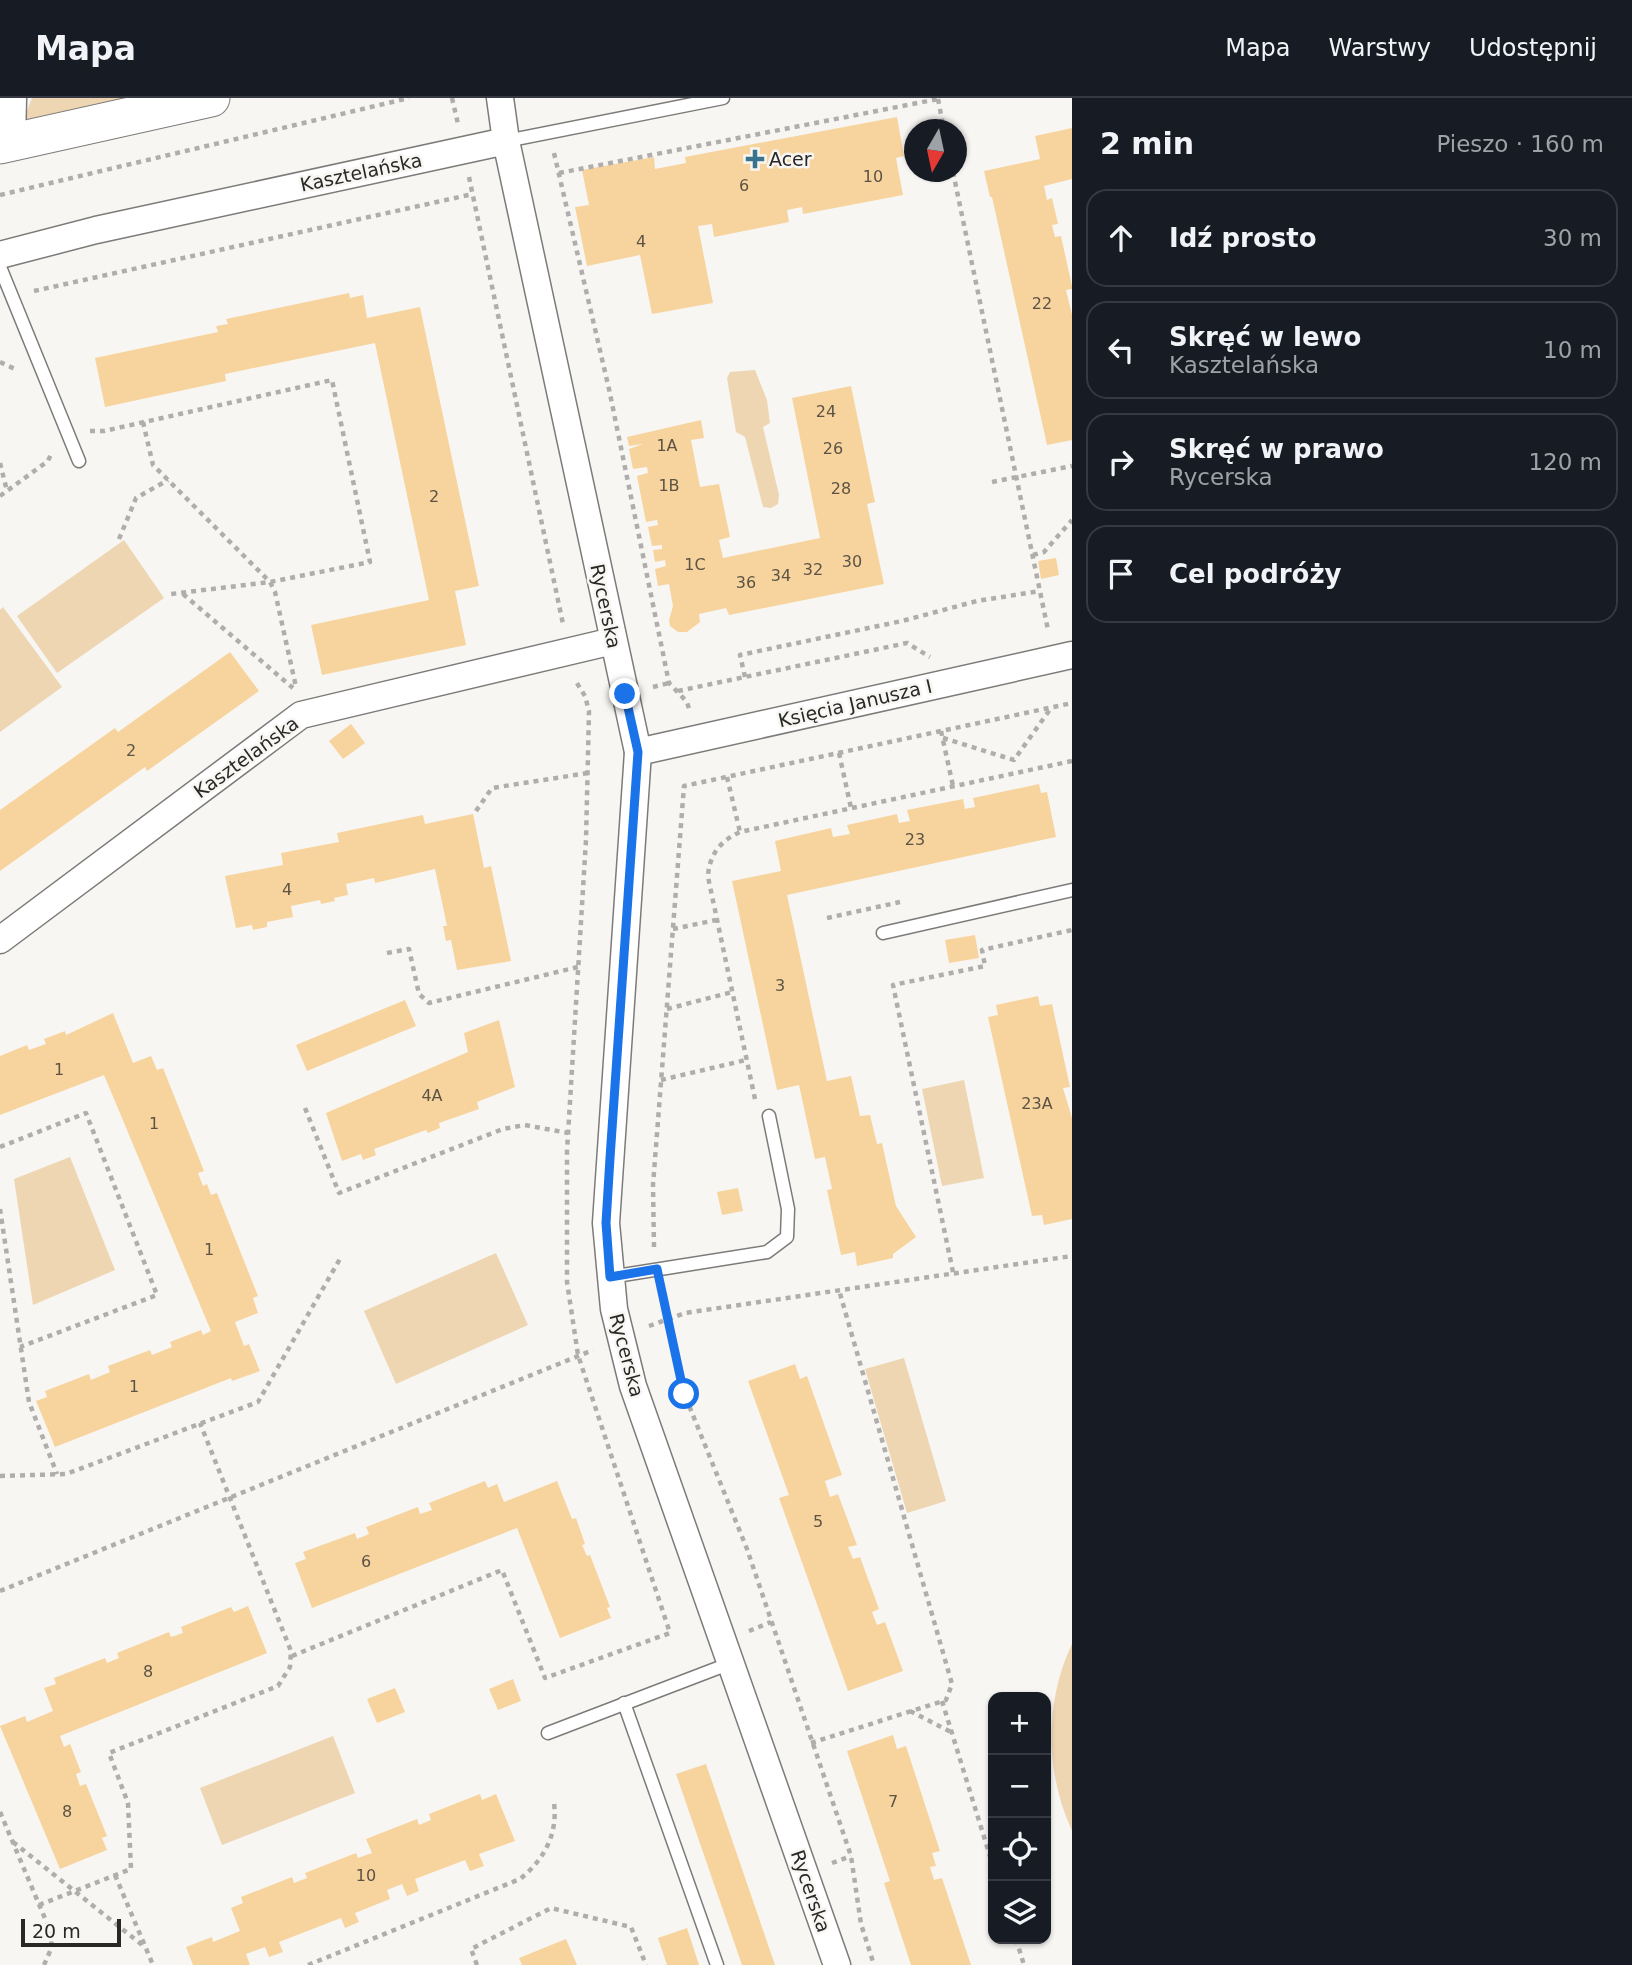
<!DOCTYPE html>
<html lang="pl">
<head>
<meta charset="utf-8">
<style>
  :root { --surface:#171b24; --page:#20242c; --text:#f1f3f6; --muted:#9ea1a6; --line:#363941 }
  body { margin:0; font-family:"DejaVu Sans",sans-serif; background:var(--page); color:var(--text) }
  .controls { position:absolute; right:21px; bottom:21px; display:grid; overflow:hidden; border-radius:14px; box-shadow:0 2px 5px #0004 }
  .controls button { width:63px; height:63px; display:grid; place-items:center; padding:0; border:0; border-bottom:2px solid var(--line); background:var(--surface); color:var(--text); font:35px sans-serif }
  .compass { position:absolute; left:904px; top:21px; width:63px; height:63px; border-radius:50%; background:var(--surface); box-shadow:0 2px 5px #0004; rotate:189deg }
  .scale { position:absolute; left:21px; bottom:18px; width:100px; box-sizing:border-box; padding-left:7px; border:4px solid #292827; border-top:0; font-size:19px; line-height:24px; white-space:nowrap; color:#292827; -webkit-text-stroke:5px #f8f6f3; paint-order:stroke }
  .stop { position:absolute; width:21px; height:21px; margin:-16px; border:5px solid #1a73e8; border-radius:50%; background:#fff }
  .stop.end { background:#1a73e8; border-color:#fff; box-shadow:0 2px 7px #0008 }
  .list { margin:0; padding:0; list-style:none }
  h2 { display:flex; justify-content:space-between; align-items:center; height:91px; margin:0; padding:0 28px; font-size:30px }
  h2 small { font-size:23px; font-weight:400; color:var(--muted) }
  .list li { display:grid; grid-template-columns:46px 1fr auto; gap:21px; align-items:center; box-sizing:border-box; height:98px; margin:0 14px 14px; padding:0 14px; border:2px solid var(--line); border-radius:21px }
  .list b { display:block; font-size:26px; white-space:nowrap }
  .list p { margin:0; font-size:23px; white-space:nowrap; color:var(--muted) }
  .list em { font-size:23px; font-style:normal; color:var(--muted) }
  .icon { flex:none; width:38px; height:38px; fill:none; stroke:currentColor; stroke-width:2; stroke-linecap:round; stroke-linejoin:round }
  .map { position:relative; flex:none; width:1072px; height:1867px; overflow:hidden }
  header { display:flex; align-items:center; gap:42px; box-sizing:border-box; height:98px; padding:0 35px; background:var(--surface); border-bottom:2px solid var(--line) }
  header strong { font-size:33px }
  nav { display:flex; gap:38px; margin-inline-start:auto; font-size:24px }
  main { display:flex }
  aside { flex:1; background:var(--surface) }
  .map>svg:first-child { display:block }
  .green { fill:#eed6b3 }
  .building { fill:#f7d49e }
  .lines { fill:none; stroke-linecap:round; stroke-linejoin:round }
  .lane-casing { stroke:#7d7b79; stroke-width:15 }
  .street-casing { stroke:#7d7b79; stroke-width:29 }
  .secondary-casing { stroke:#7d7b79; stroke-width:39 }
  .path { stroke:#b0aeac; stroke-width:4.5; stroke-dasharray:5 5; stroke-linecap:butt }
  .lane { stroke:#fff; stroke-width:12 }
  .street { stroke:#fff; stroke-width:26 }
  .secondary { stroke:#fff; stroke-width:37 }
  .route { stroke:#1a73e8; stroke-width:9 }
  .poi-dot { fill:#39748c; stroke:#f8f6f3; stroke-width:2.5 }
  .labels { text-anchor:middle; stroke-width:5; stroke-linejoin:round; paint-order:stroke }
  .number-label { font-size:16px; fill:#5c5345 }
  .poi-label { font-size:19px; fill:#292827; stroke:#f8f6f3; text-anchor:start }
  .street-label { font-size:19px; fill:#292827; stroke:#f8f6f3 }
</style>
</head>
<body>
<header>
<strong>Mapa</strong>
<nav><a>Mapa</a><a>Warstwy</a><a>Udostępnij</a></nav>
</header>
<main>
<div class="map">
<svg width="1072" height="1867" viewBox="0 0 1072 1867">
  <rect width="100%" height="100%" fill="#f8f6f3"/>
  <!-- green -->
  <g class="green">
    <path d="M 32,0 L 125,0 L 26,22 L 24,20 Z"/>
    <path d="M 755,272 L 767,302 L 770,325 L 763,329 L 779,397 L 778,406 L 771,410 L 763,409 L 745,339 L 736,334 L 727,280 L 730,274 Z"/>
    <path d="M 124,442 L 164,500 L 57,575 L 17,518 Z"/>
    <path d="M 3,509 L 62,589 L 0,634 L 0,512 Z"/>
    <path d="M 964,982 L 984,1080 L 942,1088 L 922,991 Z"/>
    <path d="M 70,1059 L 115,1172 L 33,1207 L 14,1081 Z"/>
    <path d="M 496,1155 L 528,1227 L 396,1286 L 364,1213 Z"/>
    <path d="M 904,1260 L 946,1403 L 907,1415 L 865,1271 Z"/>
    <path d="M 1072,1546 L 1072,1733 C 1045,1674 1044,1605 1072,1546 Z"/>
    <path d="M 333,1638 L 355,1695 L 222,1747 L 200,1690 Z"/>
  </g>
  <!-- building -->
  <g class="building">
    <path d="M 897,19 L 904,58 L 896,60 L 903,97 L 803,116 L 802,109 L 787,112 L 789,124 L 714,139 L 712,126 L 698,128 L 713,205 L 652,216 L 640,157 L 587,168 L 575,109 L 589,107 L 582,72 L 654,59 L 655,71 L 686,65 L 685,59 Z"/>
    <path d="M 1072,30 L 1072,81 L 1044,88 L 1047,102 L 1052,100 L 1058,126 L 1052,127 L 1055,139 L 1061,138 L 1072,188 L 1072,191 L 1066,192 L 1072,217 L 1072,342 L 1047,347 L 992,99 L 990,99 L 984,73 L 1040,61 L 1035,38 Z"/>
    <path d="M 349,195 L 350,200 L 363,197 L 367,220 L 420,209 L 479,488 L 455,493 L 466,547 L 322,577 L 311,527 L 429,502 L 375,245 L 225,276 L 226,283 L 105,309 L 95,260 L 218,234 L 216,228 L 228,226 L 226,221 Z"/>
    <path d="M 851,288 L 875,404 L 867,406 L 884,486 L 729,517 L 726,510 L 699,516 L 700,524 L 687,534 L 678,534 L 670,528 L 669,522 L 673,508 L 669,486 L 658,488 L 655,471 L 666,468 L 665,462 L 655,464 L 653,452 L 662,451 L 662,447 L 652,448 L 648,429 L 658,427 L 657,422 L 646,424 L 637,378 L 648,375 L 647,369 L 633,371 L 629,351 L 643,346 L 629,348 L 627,339 L 701,322 L 704,340 L 691,342 L 700,389 L 719,386 L 730,439 L 719,442 L 723,460 L 820,440 L 792,300 Z"/>
    <path d="M 1056,460 L 1059,477 L 1041,481 L 1038,463 Z"/>
    <path d="M 230,554 L 259,593 L 147,673 L 145,669 L 0,773 L 0,712 L 115,630 L 118,634 Z"/>
    <path d="M 351,626 L 365,645 L 343,661 L 329,643 Z"/>
    <path d="M 1039,686 L 1041,695 L 1047,694 L 1056,739 L 787,797 L 827,983 L 851,978 L 860,1018 L 870,1017 L 877,1046 L 882,1045 L 896,1108 L 916,1139 L 893,1156 L 893,1160 L 857,1168 L 855,1154 L 841,1157 L 827,1092 L 832,1091 L 825,1059 L 815,1061 L 799,987 L 777,992 L 732,783 L 781,773 L 775,743 L 831,730 L 833,739 L 850,736 L 847,727 L 897,716 L 899,725 L 910,723 L 907,712 L 963,701 L 965,711 L 975,709 L 973,700 Z"/>
    <path d="M 473,716 L 484,770 L 491,768 L 511,863 L 457,872 L 451,842 L 446,843 L 443,828 L 447,828 L 435,771 L 375,785 L 374,780 L 346,786 L 348,797 L 334,800 L 335,803 L 321,806 L 320,802 L 291,808 L 293,819 L 267,824 L 267,829 L 253,832 L 252,827 L 236,830 L 225,778 L 283,767 L 281,755 L 339,744 L 337,735 L 423,717 L 425,726 Z"/>
    <path d="M 975,837 L 979,860 L 949,865 L 945,842 Z"/>
    <path d="M 1038,898 L 1040,908 L 1052,906 L 1070,989 L 1063,990 L 1072,1020 L 1072,1121 L 1044,1127 L 1042,1117 L 1032,1118 L 988,919 L 998,917 L 996,907 Z"/>
    <path d="M 405,902 L 416,928 L 307,973 L 296,947 Z"/>
    <path d="M 113,915 L 133,965 L 151,958 L 157,972 L 163,970 L 204,1073 L 198,1075 L 203,1088 L 207,1086 L 211,1097 L 217,1095 L 258,1198 L 253,1200 L 258,1215 L 235,1224 L 244,1248 L 249,1246 L 260,1273 L 232,1283 L 231,1280 L 55,1349 L 36,1303 L 47,1299 L 45,1293 L 89,1276 L 91,1282 L 110,1274 L 108,1268 L 150,1252 L 152,1257 L 172,1249 L 170,1244 L 201,1232 L 203,1237 L 211,1233 L 104,977 L 0,1017 L 0,958 L 27,947 L 29,952 L 46,946 L 44,941 L 65,933 L 66,937 Z"/>
    <path d="M 499,922 L 515,989 L 477,1004 L 479,1011 L 439,1025 L 440,1030 L 428,1035 L 426,1032 L 374,1051 L 376,1057 L 363,1062 L 361,1056 L 342,1063 L 326,1015 L 468,954 L 464,935 Z"/>
    <path d="M 738,1090 L 743,1113 L 722,1117 L 717,1094 Z"/>
    <path d="M 795,1266 L 800,1281 L 807,1278 L 842,1377 L 825,1383 L 830,1399 L 838,1396 L 857,1447 L 848,1449 L 853,1461 L 860,1459 L 879,1511 L 872,1514 L 877,1527 L 885,1524 L 903,1573 L 848,1593 L 779,1400 L 789,1397 L 748,1283 Z"/>
    <path d="M 485,1383 L 488,1390 L 497,1386 L 504,1404 L 557,1383 L 572,1421 L 576,1420 L 585,1446 L 582,1447 L 587,1458 L 590,1457 L 610,1509 L 607,1510 L 611,1520 L 560,1540 L 517,1430 L 312,1510 L 295,1465 L 306,1461 L 303,1454 L 355,1435 L 357,1441 L 369,1436 L 366,1429 L 418,1409 L 420,1416 L 432,1412 L 429,1405 Z"/>
    <path d="M 248,1508 L 267,1555 L 60,1638 L 64,1649 L 70,1646 L 81,1674 L 76,1676 L 80,1688 L 86,1686 L 107,1738 L 102,1740 L 107,1752 L 60,1771 L 0,1628 L 25,1618 L 27,1624 L 53,1613 L 44,1590 L 56,1586 L 54,1580 L 105,1560 L 107,1565 L 119,1560 L 117,1555 L 169,1534 L 171,1539 L 183,1535 L 181,1529 L 231,1509 L 234,1514 Z"/>
    <path d="M 513,1581 L 521,1603 L 498,1612 L 489,1591 Z"/>
    <path d="M 395,1590 L 405,1614 L 377,1625 L 367,1601 Z"/>
    <path d="M 893,1637 L 897,1651 L 906,1648 L 940,1753 L 932,1755 L 936,1768 L 930,1769 L 934,1782 L 942,1780 L 971,1867 L 911,1867 L 884,1785 L 890,1783 L 847,1653 Z"/>
    <path d="M 706,1666 L 775,1867 L 742,1867 L 676,1676 Z"/>
    <path d="M 480,1696 L 482,1702 L 496,1696 L 515,1743 L 479,1756 L 484,1768 L 470,1773 L 465,1762 L 415,1781 L 419,1793 L 407,1798 L 402,1786 L 387,1792 L 390,1801 L 355,1815 L 359,1824 L 345,1830 L 341,1820 L 279,1844 L 283,1854 L 269,1859 L 265,1849 L 246,1856 L 250,1867 L 193,1867 L 186,1849 L 212,1839 L 213,1844 L 240,1833 L 231,1810 L 243,1805 L 241,1799 L 292,1779 L 294,1785 L 307,1780 L 305,1775 L 356,1755 L 358,1760 L 372,1755 L 366,1741 L 417,1721 L 419,1727 L 431,1722 L 429,1716 Z"/>
    <path d="M 687,1830 L 699,1867 L 667,1867 L 658,1840 Z"/>
    <path d="M 566,1841 L 577,1867 L 522,1867 L 519,1860 Z"/>
  </g>
  <g class="lines">
    <defs>
      <g id="lane">
        <path d="M 506,43 L 723,0"/>
        <path d="M 0,169 L 79,363"/>
        <path d="M 883,835 L 1072,792"/>
        <path d="M 610,1179 L 767,1154 L 787,1139 L 788,1111 L 769,1018"/>
        <path d="M 624,1605 L 717,1867"/>
        <path d="M 548,1635 L 731,1565"/>
      </g>
      <g id="street">
        <path d="M 500,0 L 506,43 L 638,654 L 606,1125 L 614,1211 L 633,1288 L 837,1867"/>
        <path d="M 12,43 L 13,0"/>
        <path d="M 0,157 L 96,132 L 506,43"/>
        <path d="M 638,654 L 1072,557"/>
        <path d="M 0,842 L 301,617 L 613,543"/>
      </g>
      <path id="secondary" d="M 0,47 L 211,0"/>
    </defs>
    <!-- lane casing -->
    <use href="#lane" class="lane-casing"/>
    <!-- street casing -->
    <use href="#street" class="street-casing"/>
    <!-- secondary casing -->
    <use href="#secondary" class="secondary-casing"/>
    <!-- path -->
    <g class="path">
      <path d="M 452,0 L 458,26"/>
      <path d="M 938,1 L 944,32"/>
      <path d="M 554,55 L 609,291 L 669,585 L 687,604 L 690,614"/>
      <path d="M 953,74 L 1048,532"/>
      <path d="M 559,75 L 938,1"/>
      <path d="M 469,79 L 563,526"/>
      <path d="M 0,97 L 409,0"/>
      <path d="M 34,193 L 473,96"/>
      <path d="M 0,264 L 15,271"/>
      <path d="M 143,324 L 153,367 L 270,484 L 275,494 L 296,589"/>
      <path d="M 90,333 L 104,333 L 332,282 L 370,464 L 270,484 L 171,496"/>
      <path d="M 0,365 L 7,393"/>
      <path d="M 992,384 L 1072,368"/>
      <path d="M 0,398 L 48,363 L 52,354"/>
      <path d="M 119,441 L 136,400 L 168,382"/>
      <path d="M 1033,457 L 1044,454 L 1072,422"/>
      <path d="M 183,496 L 293,590"/>
      <path d="M 745,579 L 740,557 L 902,523 L 977,503 L 1040,493"/>
      <path d="M 653,589 L 669,585"/>
      <path d="M 678,593 L 907,545 L 930,559"/>
      <path d="M 941,633 L 953,688"/>
      <path d="M 943,640 L 1014,662 L 1051,610"/>
      <path d="M 839,655 L 851,710"/>
      <path d="M 727,679 L 740,734"/>
      <path d="M 476,713 L 492,690 L 588,675"/>
      <path d="M 827,820 L 900,804"/>
      <path d="M 673,831 L 716,822"/>
      <path d="M 387,855 L 409,851 L 419,896 L 429,905 L 578,869"/>
      <path d="M 667,911 L 732,894"/>
      <path d="M 661,982 L 746,962"/>
      <path d="M 755,1001 L 708,779 C 709,757 720,743 740,734 L 1072,663"/>
      <path d="M 305,1010 L 339,1095 L 503,1031 L 525,1027 L 568,1035"/>
      <path d="M 0,1049 L 86,1015 L 157,1197 L 20,1249"/>
      <path d="M 0,1111 L 29,1304 L 57,1376"/>
      <path d="M 654,1149 L 653,1087 L 684,688 L 1072,605"/>
      <path d="M 953,1174 L 893,887 L 985,868 L 982,852 L 1072,832"/>
      <path d="M 661,1192 L 684,1295 L 747,1451 L 851,1758 L 861,1826 L 874,1867"/>
      <path d="M 649,1228 L 685,1215 L 1072,1158"/>
      <path d="M 0,1378 L 66,1376 L 258,1304 L 341,1159"/>
      <path d="M 0,1493 L 593,1252"/>
      <path d="M 749,1533 L 771,1524"/>
      <path d="M 292,1558 L 502,1472 L 545,1580 L 670,1535 L 578,1257 L 567,1184 L 567,1053 L 586,742 L 589,613 L 585,598 L 575,582"/>
      <path d="M 942,1603 L 993,1768"/>
      <path d="M 910,1613 L 951,1634"/>
      <path d="M 811,1645 L 946,1602 L 952,1586 L 839,1192"/>
      <path d="M 0,1714 L 52,1837 L 51,1851 L 44,1867"/>
      <path d="M 13,1744 L 146,1850"/>
      <path d="M 832,1765 L 851,1758"/>
      <path d="M 115,1777 L 153,1867"/>
      <path d="M 39,1807 L 131,1771 L 128,1705 L 109,1655 L 278,1588 L 290,1569 L 291,1553 L 200,1325"/>
      <path d="M 1016,1841 L 1024,1867"/>
      <path d="M 308,1867 L 520,1781 C 544,1762 558,1736 554,1705"/>
      <path d="M 477,1867 L 471,1851 L 551,1810 L 631,1829 L 646,1867"/>
    </g>
    <!-- lane -->
    <use href="#lane" class="lane"/>
    <!-- street -->
    <use href="#street" class="street"/>
    <!-- secondary -->
    <use href="#secondary" class="secondary"/>
  </g>
  <g class="lines">
    <!-- route -->
    <path class="route" d="M 625,596 L 638,654 L 610,1060 L 606,1125 L 610,1179 L 657,1171 L 684,1296"/>
  </g>
  <!-- markers -->
  <path class="poi-dot" d="M751.5 50.5h7v7h7v7h-7v7h-7v-7h-7v-7h7z"/>
  <g class="labels">
    <!-- number labels -->
    <g class="number-label">
      <text x="873" y="84">10</text>
      <text x="744" y="93">6</text>
      <text x="641" y="149">4</text>
      <text x="1042" y="211">22</text>
      <text x="826" y="319">24</text>
      <text x="667" y="353">1A</text>
      <text x="833" y="356">26</text>
      <text x="669" y="393">1B</text>
      <text x="841" y="396">28</text>
      <text x="434" y="404">2</text>
      <text x="852" y="469">30</text>
      <text x="695" y="472">1C</text>
      <text x="813" y="477">32</text>
      <text x="781" y="483">34</text>
      <text x="746" y="490">36</text>
      <text x="131" y="658">2</text>
      <text x="915" y="747">23</text>
      <text x="287" y="797">4</text>
      <text x="780" y="893">3</text>
      <text x="59" y="977">1</text>
      <text x="432" y="1003">4A</text>
      <text x="1037" y="1011">23A</text>
      <text x="154" y="1031">1</text>
      <text x="209" y="1157">1</text>
      <text x="134" y="1294">1</text>
      <text x="818" y="1429">5</text>
      <text x="366" y="1469">6</text>
      <text x="148" y="1579">8</text>
      <text x="893" y="1709">7</text>
      <text x="67" y="1719">8</text>
      <text x="366" y="1783">10</text>
    </g>
    <!-- poi labels -->
    <g class="poi-label">
      <text x="769" y="68">Acer</text>
    </g>
    <!-- street labels -->
    <g class="street-label">
      <text transform="translate(361 74) rotate(-12)" y="7">Kasztelańska</text>
      <text transform="translate(606 508) rotate(78)" y="7">Rycerska</text>
      <text transform="translate(855 605) rotate(-13)" y="7">Księcia Janusza I</text>
      <text transform="translate(246 659) rotate(-36)" y="7">Kasztelańska</text>
      <text transform="translate(627 1257) rotate(75)" y="7">Rycerska</text>
      <text transform="translate(811 1793) rotate(71)" y="7">Rycerska</text>
    </g>
  </g>
</svg>
<div class="controls">
<button>+</button>
<button>−</button>
<button><svg class="icon" aria-label="locate" viewBox="0 0 24 24"><circle cx="12" cy="12" r="6"/><path d="M12 2v4M12 18v4M2 12h4M18 12h4"/></svg></button>
<button><svg class="icon" aria-label="layers" viewBox="0 0 24 24"><path d="M12 4l9 5-9 5-9-5zM3 14l9 5 9-5"/></svg></button>
</div>
<svg class="compass" viewBox="-18 -18 36 36"><path d="M0-13l5 13h-10z" fill="#e53935"/><path d="M0 13l5-13h-10z" fill="#9ea1a6"/></svg>
<div class="scale">20 m</div>
<div class="stop" style="left:684px;top:1296px"></div>
<div class="stop end" style="left:625px;top:596px"></div>
</div>
<aside>
<h2>2 min<small>Pieszo · 160 m</small></h2>
<ul class="list">
<li><svg class="icon" aria-label="ahead" viewBox="0 0 24 24"><path d="M12 20V5M6 11l6-6 6 6"/></svg><div><b>Idź prosto</b></div><em>30 m</em></li>
<li><svg class="icon" aria-label="left" viewBox="0 0 24 24"><path d="M17 20v-9H6M10 6l-5 5 5 5"/></svg><div><b>Skręć w lewo</b><p>Kasztelańska</p></div><em>10 m</em></li>
<li><svg class="icon" aria-label="right" viewBox="0 0 24 24"><path d="M7 20v-9h11M14 6l5 5-5 5"/></svg><div><b>Skręć w prawo</b><p>Rycerska</p></div><em>120 m</em></li>
<li><svg class="icon" aria-label="arrive" viewBox="0 0 24 24"><path d="M6 21V4h12l-3 4 3 4H6"/></svg><div><b>Cel podróży</b></div></li>
</ul>
</aside>
</main>
</body>
</html>
